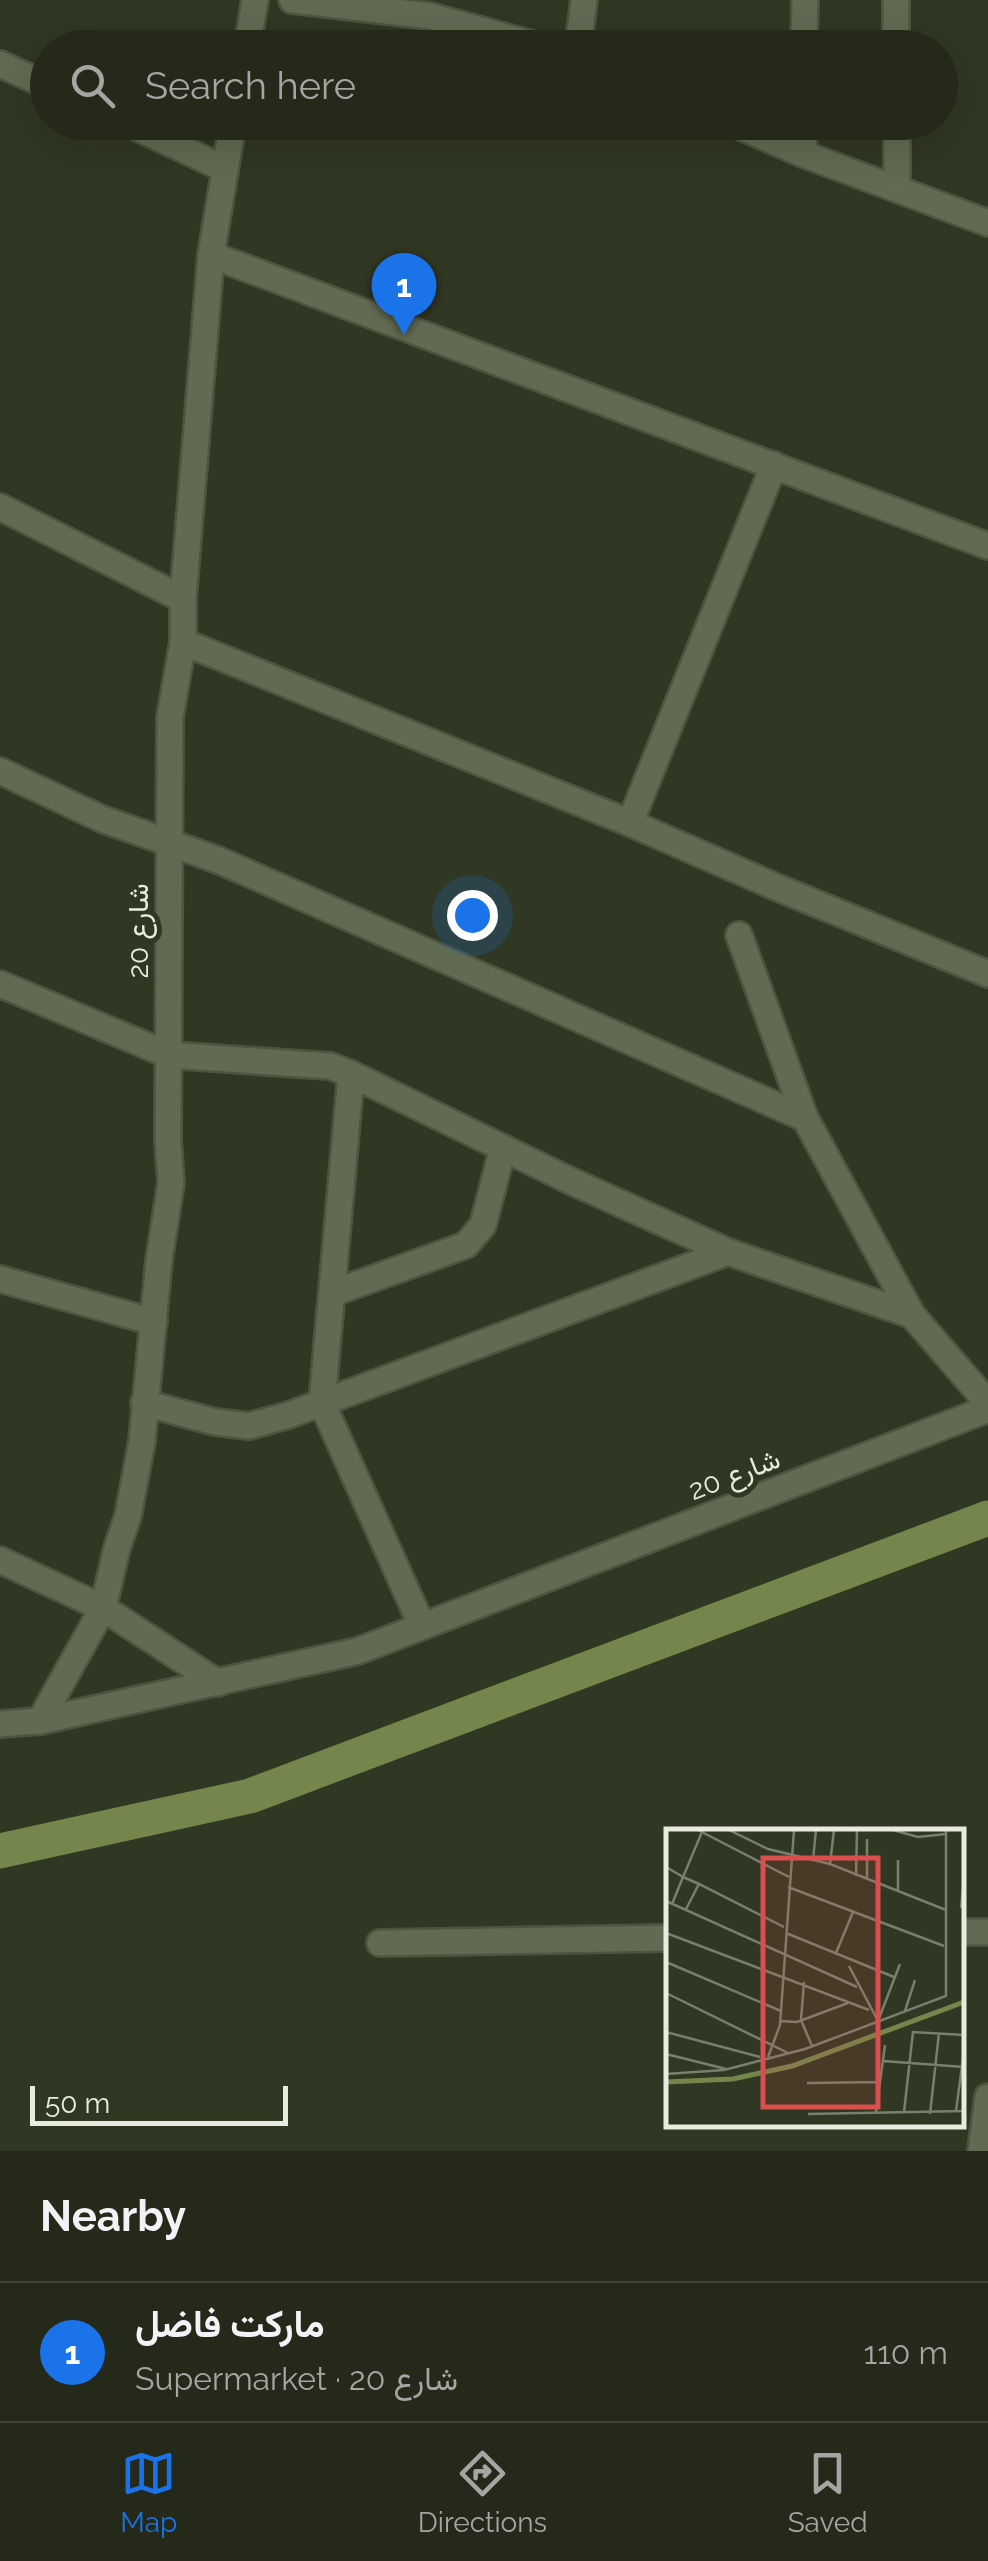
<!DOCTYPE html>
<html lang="en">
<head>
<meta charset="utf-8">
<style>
  :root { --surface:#24291a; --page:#303527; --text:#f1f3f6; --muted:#a3a6a2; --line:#414539; --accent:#1a73e8 }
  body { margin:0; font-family:Raleway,Vazirmatn,sans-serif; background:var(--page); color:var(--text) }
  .scale { position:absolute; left:30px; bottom:25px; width:258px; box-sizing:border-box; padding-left:10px; border:5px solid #e7ecdf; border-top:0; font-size:28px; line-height:35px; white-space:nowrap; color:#e7ecdf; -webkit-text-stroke:8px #303722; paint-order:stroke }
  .you { position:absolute; left:472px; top:915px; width:35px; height:35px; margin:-25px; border:8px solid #fff; border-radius:50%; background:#1a73e8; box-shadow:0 0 0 15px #1a73e833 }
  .badge { display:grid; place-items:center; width:65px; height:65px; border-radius:50%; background:var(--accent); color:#fff; font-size:32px; font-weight:700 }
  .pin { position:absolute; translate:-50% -82px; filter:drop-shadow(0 2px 5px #0008) }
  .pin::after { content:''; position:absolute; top:52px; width:35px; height:30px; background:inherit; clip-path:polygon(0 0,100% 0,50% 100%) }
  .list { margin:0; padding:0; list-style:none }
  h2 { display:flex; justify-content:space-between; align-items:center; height:130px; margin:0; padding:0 40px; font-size:42px }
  h2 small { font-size:32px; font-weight:400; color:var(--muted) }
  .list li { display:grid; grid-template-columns:65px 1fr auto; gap:30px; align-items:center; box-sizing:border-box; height:140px; padding:0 40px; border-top:2px solid var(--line) }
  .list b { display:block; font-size:38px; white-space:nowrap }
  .list p { margin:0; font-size:32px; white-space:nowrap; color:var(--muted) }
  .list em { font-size:32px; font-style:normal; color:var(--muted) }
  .icon { flex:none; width:55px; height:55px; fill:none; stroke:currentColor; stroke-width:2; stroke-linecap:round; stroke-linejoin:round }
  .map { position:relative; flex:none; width:988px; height:2151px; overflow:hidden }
  .search { position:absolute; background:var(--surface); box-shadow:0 10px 40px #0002; left:30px; right:30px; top:30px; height:110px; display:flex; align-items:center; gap:25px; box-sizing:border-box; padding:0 35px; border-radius:55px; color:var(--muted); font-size:38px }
  .sheet { height:270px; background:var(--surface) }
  nav { display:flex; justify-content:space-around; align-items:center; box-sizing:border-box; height:140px; border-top:2px solid var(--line); background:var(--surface); font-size:28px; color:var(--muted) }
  nav a { display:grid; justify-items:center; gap:5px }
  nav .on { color:var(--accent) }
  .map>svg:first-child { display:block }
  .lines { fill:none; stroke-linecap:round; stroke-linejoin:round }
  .canal { stroke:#74864b; stroke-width:35 }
  .minor-casing { stroke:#4e5441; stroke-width:30 }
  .minor { stroke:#616a52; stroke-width:25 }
  .labels { text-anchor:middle; stroke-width:10; stroke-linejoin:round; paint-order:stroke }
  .street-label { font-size:28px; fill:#e7ecdf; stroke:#303722 }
  .inset-river { fill:none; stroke:#74864b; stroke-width:5 }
  .inset-road { fill:none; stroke:#797f6e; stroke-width:2.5 }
  .view { fill:#d94f4d; fill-opacity:0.15; stroke:#d94f4d; stroke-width:5 }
  .inset-edge { fill:none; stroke:#e7ecdf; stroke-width:5 }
</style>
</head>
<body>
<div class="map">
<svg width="988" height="2151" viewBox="0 0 988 2151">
  <rect width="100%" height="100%" fill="#303722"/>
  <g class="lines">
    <!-- canal -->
    <path class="canal" d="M 0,1851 L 250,1796 L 988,1518"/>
    <defs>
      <g id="minor">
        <path d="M 292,0 L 430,16 L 546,48"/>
        <path d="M 896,0 L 896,48"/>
        <path d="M 247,48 L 255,0"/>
        <path d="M 578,48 L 584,0"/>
        <path d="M 804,48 L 805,0"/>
        <path d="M 0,64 L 48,86"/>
        <path d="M 125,122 L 225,169"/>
        <path d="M 730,122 L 803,154 L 988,223"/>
        <path d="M 897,122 L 897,188"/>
        <path d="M 803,154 L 804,122"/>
        <path d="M 211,255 L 988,546"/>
        <path d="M 0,507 L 183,599"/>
        <path d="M 183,642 L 630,823 L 776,887 L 988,974"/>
        <path d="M 0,771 L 102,819 L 218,860 L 805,1118"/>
        <path d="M 630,823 L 774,465"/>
        <path d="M 739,935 L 805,1118 L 912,1315 L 988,1403"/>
        <path d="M 0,984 L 169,1055 L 314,1065 L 330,1066 L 351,1074 L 573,1182 L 728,1252 L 912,1315"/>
        <path d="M 351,1074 L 322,1403 L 422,1626"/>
        <path d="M 0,1279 L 154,1322"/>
        <path d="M 333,1293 L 466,1245 L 483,1225 L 503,1148"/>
        <path d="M 144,1403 L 215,1422 L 249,1426 L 289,1415 L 728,1252"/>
        <path d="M 0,1560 L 103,1608 L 218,1683"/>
        <path d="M 40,1721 L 103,1608 L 117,1548 L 128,1516 L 142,1441 L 159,1260 L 171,1183 L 168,1140 L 170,717 L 183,642 L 183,599 L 211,255 L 233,122"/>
        <path d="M 0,1724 L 40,1721 L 358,1651 L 988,1409"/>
        <path d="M 960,1932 L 988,1932"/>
        <path d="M 380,1943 L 668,1938"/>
        <path d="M 981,2151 L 988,2097"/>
      </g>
    </defs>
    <!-- minor casing -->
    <use href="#minor" class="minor-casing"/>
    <!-- minor -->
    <use href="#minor" class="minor"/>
  </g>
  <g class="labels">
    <!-- street labels -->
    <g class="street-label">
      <text transform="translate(138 931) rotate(-90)" y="10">شارع 20</text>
      <text transform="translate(734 1474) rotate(-21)" y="10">شارع 20</text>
    </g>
  </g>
  <!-- overview -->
  <g transform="translate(666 1829)">
    <rect width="298" height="298" fill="#303722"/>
    <path class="inset-river" d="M 0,253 L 67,250 L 126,237 L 298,173"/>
    <path class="inset-road" d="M 32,1 L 123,48M 63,1 L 102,20 L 164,35 L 280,81M 227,1 L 252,8 L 280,5M 201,10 L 201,51M 147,31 L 150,1M 164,35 L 168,1M 0,38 L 17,48 L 6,75M 190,47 L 191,1M 33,55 L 17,48 L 36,3M 122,58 L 278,117M 232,63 L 232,31M 0,72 L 191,158M 295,79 L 298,49M 19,82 L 33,55 L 118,98M 0,104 L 203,181M 120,104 L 228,148M 170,124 L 187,83M 0,133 L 115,182M 183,137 L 212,192M 138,153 L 135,191 L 146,217M 0,164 L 122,224M 239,182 L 249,151M 114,192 L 131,193 L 182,174M 212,192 L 234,135M 0,203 L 94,228M 0,225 L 60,240M 102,228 L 114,196 L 128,1M 217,232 L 298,238M 0,245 L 58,241 L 139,220 L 280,167 L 280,1M 141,254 L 214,253M 290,282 L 298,222M 210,283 L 219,216M 238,283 L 247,203 L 298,206M 142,285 L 298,282M 264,285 L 273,204"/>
    <path class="view" d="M 97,29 L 212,29 L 212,278 L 97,278 Z"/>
    <rect width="298" height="298" class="inset-edge"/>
  </g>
</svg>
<div class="scale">50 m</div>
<div class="you"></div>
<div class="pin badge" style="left:404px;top:335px">1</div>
<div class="search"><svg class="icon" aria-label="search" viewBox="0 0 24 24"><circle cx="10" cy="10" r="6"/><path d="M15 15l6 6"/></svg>Search here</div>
</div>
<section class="sheet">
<h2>Nearby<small></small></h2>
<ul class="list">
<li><span class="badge">1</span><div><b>ماركت فاضل</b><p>Supermarket · شارع 20</p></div><em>110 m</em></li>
</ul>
</section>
<nav>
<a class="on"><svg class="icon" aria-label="map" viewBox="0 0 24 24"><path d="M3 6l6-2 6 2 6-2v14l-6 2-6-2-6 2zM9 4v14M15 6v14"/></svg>Map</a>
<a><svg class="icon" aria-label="directions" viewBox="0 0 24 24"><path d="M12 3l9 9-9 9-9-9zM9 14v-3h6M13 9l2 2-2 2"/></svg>Directions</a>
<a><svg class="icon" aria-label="saved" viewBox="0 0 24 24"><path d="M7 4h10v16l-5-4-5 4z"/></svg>Saved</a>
</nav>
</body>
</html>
